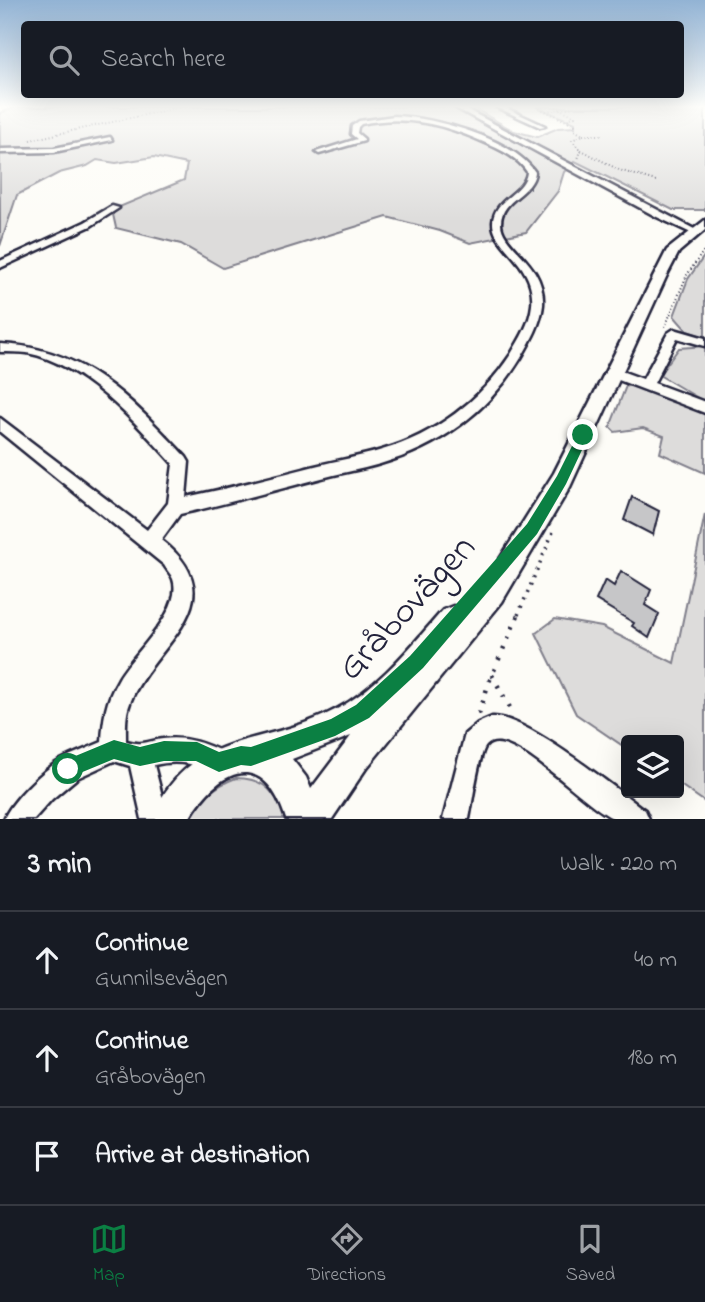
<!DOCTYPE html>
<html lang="en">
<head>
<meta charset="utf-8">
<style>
  :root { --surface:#171b24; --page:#20242c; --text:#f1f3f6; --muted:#9ea1a6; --line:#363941; --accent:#0b8043 }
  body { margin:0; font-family:"Indie Flower",sans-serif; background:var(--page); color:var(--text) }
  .controls { position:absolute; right:21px; bottom:21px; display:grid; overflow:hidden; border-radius:7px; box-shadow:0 7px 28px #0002 }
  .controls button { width:63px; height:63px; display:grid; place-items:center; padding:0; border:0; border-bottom:2px solid var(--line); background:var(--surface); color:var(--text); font:35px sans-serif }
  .stop { position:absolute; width:21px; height:21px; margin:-16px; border:5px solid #0b8043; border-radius:50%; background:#fff }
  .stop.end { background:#0b8043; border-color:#fff; box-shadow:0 2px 7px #0008 }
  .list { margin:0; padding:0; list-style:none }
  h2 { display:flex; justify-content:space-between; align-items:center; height:91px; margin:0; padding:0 28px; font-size:30px }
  h2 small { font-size:23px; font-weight:400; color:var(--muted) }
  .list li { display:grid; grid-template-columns:46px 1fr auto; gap:21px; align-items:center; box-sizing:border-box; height:98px; padding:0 28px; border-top:2px solid var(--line) }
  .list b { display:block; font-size:26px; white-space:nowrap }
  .list p { margin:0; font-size:23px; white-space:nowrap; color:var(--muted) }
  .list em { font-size:23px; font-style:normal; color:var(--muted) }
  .icon { flex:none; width:38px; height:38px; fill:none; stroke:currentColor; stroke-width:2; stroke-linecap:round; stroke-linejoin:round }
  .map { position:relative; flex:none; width:705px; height:819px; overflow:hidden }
  .search { position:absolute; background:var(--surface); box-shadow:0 7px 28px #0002; left:21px; right:21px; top:21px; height:77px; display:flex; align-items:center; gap:18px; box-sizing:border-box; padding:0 24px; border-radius:7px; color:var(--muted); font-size:26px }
  .sheet { height:385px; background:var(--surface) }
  nav { display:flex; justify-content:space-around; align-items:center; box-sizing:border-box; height:98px; border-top:2px solid var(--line); background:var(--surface); font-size:19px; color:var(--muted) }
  nav a { display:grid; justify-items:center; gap:4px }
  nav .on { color:var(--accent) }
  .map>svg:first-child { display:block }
  .green { fill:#dddcdb; stroke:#807f8b; stroke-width:2 }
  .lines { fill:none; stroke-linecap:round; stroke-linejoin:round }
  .stream { stroke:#787885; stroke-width:2 }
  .building { fill:#c6c6c8; stroke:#22223b; stroke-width:2 }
  .minor-casing { stroke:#22223b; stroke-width:5 }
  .major-casing { stroke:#22223b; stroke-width:5 }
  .path-far2 { stroke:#22223b; stroke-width:2; stroke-dasharray:1 2.5; stroke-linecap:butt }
  .path-far1 { stroke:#22223b; stroke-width:3.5; stroke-dasharray:2 6; stroke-linecap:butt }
  .path { stroke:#22223b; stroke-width:4.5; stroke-dasharray:2.5 9; stroke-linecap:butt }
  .minor { fill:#fdfcf7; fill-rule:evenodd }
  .major { fill:#fdfcf7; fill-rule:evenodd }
  .route { fill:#0b8043 }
  .labels { text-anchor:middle; stroke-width:5; stroke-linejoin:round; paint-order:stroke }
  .near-street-label { font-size:38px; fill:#22223b; stroke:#fdfcf7 }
</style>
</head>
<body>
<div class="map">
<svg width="705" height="819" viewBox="0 0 705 819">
  <rect width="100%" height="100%" fill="#fdfcf7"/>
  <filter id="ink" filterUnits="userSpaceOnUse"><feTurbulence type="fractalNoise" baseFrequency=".0143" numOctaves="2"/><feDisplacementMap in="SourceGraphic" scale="14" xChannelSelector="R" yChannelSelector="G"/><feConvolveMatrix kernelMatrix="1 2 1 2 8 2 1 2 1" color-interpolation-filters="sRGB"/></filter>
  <g filter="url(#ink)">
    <!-- green -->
    <g class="green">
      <path d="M 16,107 L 472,107 L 514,131 L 537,137 L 558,128 L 575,127 L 575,123 L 537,107 L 705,107 L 705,210 L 673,210 L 575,161 L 564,172 L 558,191 L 526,232 L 470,243 L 440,231 L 387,217 L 223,268 L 181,244 L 116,228 L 112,210 L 184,180 L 187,164 L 154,157 L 116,163 L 97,160 L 87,166 L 59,173 L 17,195 L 0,246 L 0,113 Z"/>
      <path d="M 705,255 L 705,337 L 687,331 L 674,316 L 688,279 Z"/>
      <path d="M 705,346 L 705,402 L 659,375 L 679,348 Z"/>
      <path d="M 626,386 L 638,386 L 705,411 L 705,473 L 660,453 L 664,436 L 643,428 L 615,432 L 610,427 Z"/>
      <path d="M 705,514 L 705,802 L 679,784 L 679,740 L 626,740 L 626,748 L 576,714 L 536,633 L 555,619 L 602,627 L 674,663 Z"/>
      <path d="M 236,778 C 266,778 275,793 287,819 L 189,819 C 200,799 214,786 236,778 Z"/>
    </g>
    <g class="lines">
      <!-- stream -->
      <path class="stream" d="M 696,107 L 705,108"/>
    </g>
    <!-- building -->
    <g class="building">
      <path d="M 632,497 L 659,511 L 653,535 L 624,520 Z"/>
      <path d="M 621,571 L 651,590 L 645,605 L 659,614 L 649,638 L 632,626 L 634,623 L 596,600 L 605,580 L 614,586 Z"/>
    </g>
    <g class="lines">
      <defs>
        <g id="minor">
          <path d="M 454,107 L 462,107 L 698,231 L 691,233 L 657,217 Z"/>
          <path d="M 496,107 L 504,107 L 545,126 L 540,127 Z"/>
          <path d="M 394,116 C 434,117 512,138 535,172 C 533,194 501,199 501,223 C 501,247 546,262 543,305 C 541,324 530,342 521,358 C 489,411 440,447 380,464 C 360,470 339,473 318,479 C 272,491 226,504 180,514 L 161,540 C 241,602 151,646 130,703 C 125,715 126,728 126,741 C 143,746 147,741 163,739 C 187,736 206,744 227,754 L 231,762 L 227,770 L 219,774 C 196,764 179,759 154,765 L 168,819 L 142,819 L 130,766 L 114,761 L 77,778 L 52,799 L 34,819 L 4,819 C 12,800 43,770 61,760 C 74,753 89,748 102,742 C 103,720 106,700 118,680 C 132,654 184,611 173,579 C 171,574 166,569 164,565 L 0,432 L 0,418 L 147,530 L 168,503 L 173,464 C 136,423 85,364 27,353 C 19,352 9,352 0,352 L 0,344 C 84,347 132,400 186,457 L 189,462 L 186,497 C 230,488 272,477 315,466 C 337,460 360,457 382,450 C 435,435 481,400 511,354 C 520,339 530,323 532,305 C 536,262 492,248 493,222 C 494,198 525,193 527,172 C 518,158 503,151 488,144 C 446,125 407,114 361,124 L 358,127 L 357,133 L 364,139 L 364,141 L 319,154 L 316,152 L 357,139 L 351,134 L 352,126 L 359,121 Z"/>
          <path d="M 110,137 L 112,140 L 54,152 L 0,153 L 0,149 L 54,148 Z"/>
          <path d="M 112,206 L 119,208 L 91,226 L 0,268 L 0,261 L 85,222 Z"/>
          <path d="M 674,329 L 705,338 L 705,346 L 677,338 L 654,383 L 705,402 L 705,413 L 608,376 L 607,373 L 613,368 L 643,379 L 668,333 Z"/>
          <path d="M 492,717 C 523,714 616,789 645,810 L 649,819 C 639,819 626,819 616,819 C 590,813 509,720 486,746 C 479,753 472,805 469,819 L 443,819 L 465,734 L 478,723 Z"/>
        </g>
        <path id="major" d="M 705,220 L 705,230 L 679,252 L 667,275 L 570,487 L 502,602 L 365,770 L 332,819 L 286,819 C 264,750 220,766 189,819 L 151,819 C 190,727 263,749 337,709 C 380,686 411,646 443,610 L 453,606 L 461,610 L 484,584 L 554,473 L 667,250 ZM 351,736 L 311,789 L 306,777 L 292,759 Z"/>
      </defs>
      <!-- minor casing -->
      <use href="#minor" class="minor-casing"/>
      <!-- major casing -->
      <use href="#major" class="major-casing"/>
      <!-- path-far2 -->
      <g class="path-far2">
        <path d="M 536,107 L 575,125 L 574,130 L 583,135 L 572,140 L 581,151 L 578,159"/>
        <path d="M 556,107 L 575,116 L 568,119"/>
        <path d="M 546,111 L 574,107"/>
        <path d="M 583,135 L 603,135"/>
        <path d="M 30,140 L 181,107"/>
        <path d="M 578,148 L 619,170 L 656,181"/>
        <path d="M 665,327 L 687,275 L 705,249"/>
      </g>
      <!-- path-far1 -->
      <path class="path-far1" d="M 518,615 L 553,532"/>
      <!-- path -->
      <g class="path">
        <path d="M 492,675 L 514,715"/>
        <path d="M 479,714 L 489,682 L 519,613"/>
      </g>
      <!-- minor -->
      <use href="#minor" class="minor"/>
      <!-- major -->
      <use href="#major" class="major"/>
    </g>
  </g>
  <!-- sky -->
  <linearGradient id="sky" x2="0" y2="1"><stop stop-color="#92b3d4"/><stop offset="0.48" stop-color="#fefefb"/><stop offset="1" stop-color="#fefefb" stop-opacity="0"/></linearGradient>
  <rect width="705" height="222" fill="url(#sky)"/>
  <!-- route -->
  <path class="route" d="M 583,430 L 589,435 L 566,484 L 537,534 L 423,668 L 369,718 L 335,736 L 251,766 L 241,765 L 219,772 L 196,761 L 164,761 L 140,766 L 114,759 L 68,778 L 61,776 L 59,769 L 61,762 L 114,740 L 140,747 L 164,741 L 197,742 L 219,752 L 241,746 L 251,747 L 331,719 L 356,705 L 410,656 L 527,524 L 557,476 L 579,432 Z"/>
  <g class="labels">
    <!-- near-street labels -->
    <g class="near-street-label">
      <text transform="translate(405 606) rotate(-47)" y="13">Gråbovägen</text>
    </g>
  </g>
</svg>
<div class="controls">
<button><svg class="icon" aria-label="layers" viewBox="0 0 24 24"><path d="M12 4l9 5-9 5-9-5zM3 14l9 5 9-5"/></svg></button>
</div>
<div class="stop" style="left:68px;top:769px"></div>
<div class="stop end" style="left:583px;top:435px"></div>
<div class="search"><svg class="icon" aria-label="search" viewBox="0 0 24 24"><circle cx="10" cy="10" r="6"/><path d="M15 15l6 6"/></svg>Search here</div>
</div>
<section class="sheet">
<h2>3 min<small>Walk · 220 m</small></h2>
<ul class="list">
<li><svg class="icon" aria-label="ahead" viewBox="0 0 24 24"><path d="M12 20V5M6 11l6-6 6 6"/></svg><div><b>Continue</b><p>Gunnilsevägen</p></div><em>40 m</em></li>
<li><svg class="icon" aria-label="ahead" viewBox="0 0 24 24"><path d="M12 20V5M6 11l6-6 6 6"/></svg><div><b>Continue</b><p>Gråbovägen</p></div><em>180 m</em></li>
<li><svg class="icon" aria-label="arrive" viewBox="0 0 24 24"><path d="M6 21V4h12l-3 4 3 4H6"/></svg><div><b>Arrive at destination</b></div></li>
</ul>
</section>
<nav>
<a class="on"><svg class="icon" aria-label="map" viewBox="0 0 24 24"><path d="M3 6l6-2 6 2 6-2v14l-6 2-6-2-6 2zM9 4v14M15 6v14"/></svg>Map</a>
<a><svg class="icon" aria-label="directions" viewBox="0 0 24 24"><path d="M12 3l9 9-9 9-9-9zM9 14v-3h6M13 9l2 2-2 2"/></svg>Directions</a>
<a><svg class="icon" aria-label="saved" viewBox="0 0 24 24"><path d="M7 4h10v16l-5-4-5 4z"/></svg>Saved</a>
</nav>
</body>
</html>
